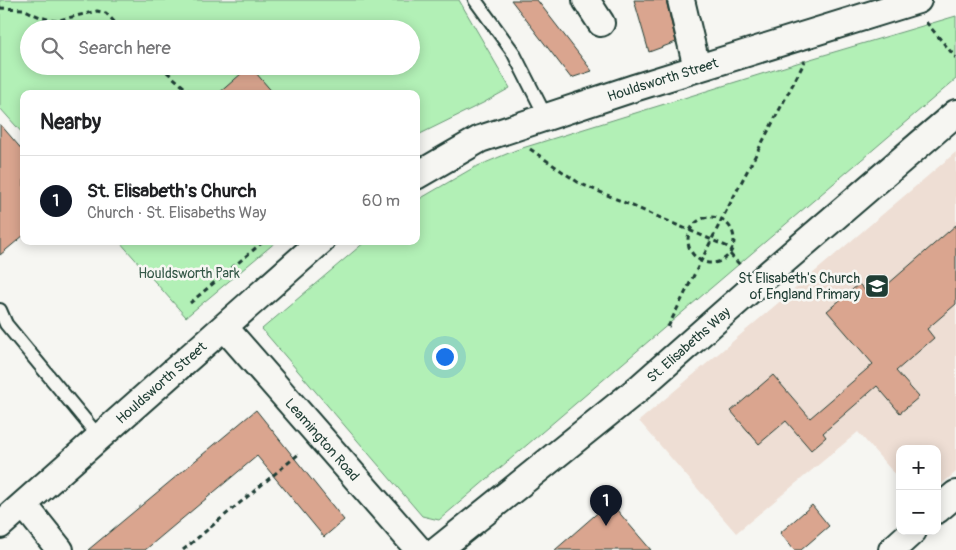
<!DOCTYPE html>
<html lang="en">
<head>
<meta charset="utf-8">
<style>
  :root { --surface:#fff; --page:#f2f2f2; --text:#202124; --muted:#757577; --line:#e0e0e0; --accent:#111827 }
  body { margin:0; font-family:Pangolin,sans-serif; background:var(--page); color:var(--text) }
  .controls { position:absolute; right:15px; bottom:15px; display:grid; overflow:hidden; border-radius:10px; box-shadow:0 2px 12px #0003 }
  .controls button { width:45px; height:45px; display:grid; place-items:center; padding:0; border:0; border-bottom:1px solid var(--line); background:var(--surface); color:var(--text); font:25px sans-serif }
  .you { position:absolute; left:444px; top:356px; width:18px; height:18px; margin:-12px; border:4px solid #fff; border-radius:50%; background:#1a73e8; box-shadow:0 0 0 8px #1a73e833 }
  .badge { display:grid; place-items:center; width:32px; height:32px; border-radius:50%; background:var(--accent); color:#fff; font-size:16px; font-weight:700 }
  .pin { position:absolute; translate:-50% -41px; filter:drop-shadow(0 1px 2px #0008) }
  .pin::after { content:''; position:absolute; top:26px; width:18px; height:15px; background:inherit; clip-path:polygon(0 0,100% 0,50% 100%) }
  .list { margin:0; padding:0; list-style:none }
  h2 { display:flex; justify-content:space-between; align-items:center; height:65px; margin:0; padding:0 20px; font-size:21px }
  h2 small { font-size:16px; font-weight:400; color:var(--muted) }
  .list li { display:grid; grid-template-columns:32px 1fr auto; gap:15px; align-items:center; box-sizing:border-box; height:90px; padding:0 20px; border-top:1px solid var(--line) }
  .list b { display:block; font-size:19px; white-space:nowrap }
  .list p { margin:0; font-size:16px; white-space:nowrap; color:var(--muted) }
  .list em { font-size:16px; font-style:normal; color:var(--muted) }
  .icon { flex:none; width:28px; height:28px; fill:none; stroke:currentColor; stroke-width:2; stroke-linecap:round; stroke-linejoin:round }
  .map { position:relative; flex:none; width:956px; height:550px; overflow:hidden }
  .search { position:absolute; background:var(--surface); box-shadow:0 2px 12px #0003; left:20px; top:20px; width:400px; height:55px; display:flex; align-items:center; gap:12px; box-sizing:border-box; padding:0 18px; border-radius:28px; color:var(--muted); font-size:19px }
  .panel { position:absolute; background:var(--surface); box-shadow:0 2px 12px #0003; left:20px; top:90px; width:400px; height:155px; border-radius:10px }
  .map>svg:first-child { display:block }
  .built { fill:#eeded4 }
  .green { fill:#b2f0b6; stroke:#689675; fill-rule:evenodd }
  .building { fill:#daa58f; stroke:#1f3d34 }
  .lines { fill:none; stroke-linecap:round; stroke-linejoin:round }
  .service-casing { stroke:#1f3d34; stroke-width:16 }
  .minor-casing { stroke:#1f3d34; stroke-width:30 }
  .path { stroke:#1f3d34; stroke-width:3; stroke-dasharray:5 4; stroke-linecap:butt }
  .service { stroke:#f6f6f2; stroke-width:12 }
  .minor { stroke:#f6f6f2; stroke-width:26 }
  .labels { text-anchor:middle; stroke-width:5; stroke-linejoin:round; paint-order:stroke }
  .street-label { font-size:14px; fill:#1f3d34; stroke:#f6f6f2 }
  .park-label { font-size:14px; fill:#355848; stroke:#f6f6f2 }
  .poi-label { font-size:14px; fill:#1f3d34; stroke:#f6f6f2; text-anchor:end }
</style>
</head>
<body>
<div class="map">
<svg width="956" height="550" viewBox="0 0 956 550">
  <rect width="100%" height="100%" fill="#f6f6f2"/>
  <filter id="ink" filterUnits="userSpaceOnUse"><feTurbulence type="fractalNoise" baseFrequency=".02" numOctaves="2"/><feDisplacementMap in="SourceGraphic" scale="10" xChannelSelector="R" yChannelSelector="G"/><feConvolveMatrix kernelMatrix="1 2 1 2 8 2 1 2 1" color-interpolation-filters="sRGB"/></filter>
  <g filter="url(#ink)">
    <!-- built -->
    <path class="built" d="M 956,152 L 956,472 L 937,488 L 937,449 L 900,449 L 900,480 L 858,432 L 736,533 L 639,421 Z"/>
    <!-- green -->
    <g class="green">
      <path d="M 0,0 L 459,0 L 510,88 L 483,103 L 416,136 L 416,94 L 24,94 L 24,135 L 0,108 ZM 29,29 L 411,29 L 411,66 L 29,66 Z"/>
      <path d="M 956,16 L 956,79 L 439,520 L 422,516 L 262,329 L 366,241 L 416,241 L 416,201 L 473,168 L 516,150 L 797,63 Z"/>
      <path d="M 119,241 L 277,241 L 186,317 Z"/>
    </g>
    <!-- building -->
    <g class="building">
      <path d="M 511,0 L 537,0 L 592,71 L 571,78 Z"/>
      <path d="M 634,0 L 666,0 L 676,42 L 649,52 Z"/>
      <path d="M 250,66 L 274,94 L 218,94 Z"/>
      <path d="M 0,124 L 24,152 L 24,235 L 0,255 Z"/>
      <path d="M 956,225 L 956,304 L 927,329 L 934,338 L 896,371 L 919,397 L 900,413 L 877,386 L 823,433 L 826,437 L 811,450 L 786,421 L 759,444 L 731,411 L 773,375 L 810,418 L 873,364 L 827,311 L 859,284 L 872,298 Z"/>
      <path d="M 256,410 L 344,520 L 324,537 L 257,456 L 145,550 L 88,550 Z"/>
      <path d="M 610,502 L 651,550 L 555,550 Z"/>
      <path d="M 812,505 L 829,526 L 801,550 L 794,550 L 780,533 Z"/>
    </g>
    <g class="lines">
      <defs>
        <g id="service">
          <path d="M 475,0 L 513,52 L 546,117"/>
          <path d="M 0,310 L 6,324 L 100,438"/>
        </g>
        <g id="minor">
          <path d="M 586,0 L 601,23"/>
          <path d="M 681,0 L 697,68"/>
          <path id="s1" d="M 416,176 L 480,139 L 634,88 L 918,0"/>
          <path id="s2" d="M 225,328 L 419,550"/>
          <path d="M 24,505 L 60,550"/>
          <path d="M 937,510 L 956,494"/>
          <path id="s3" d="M 0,525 L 321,241"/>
          <path id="s4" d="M 438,550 L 638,389 L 757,284 L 956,113"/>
          <path d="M 892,550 L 913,531"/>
        </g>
      </defs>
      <!-- service casing -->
      <use href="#service" class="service-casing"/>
      <!-- minor casing -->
      <use href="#minor" class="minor-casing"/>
      <!-- path -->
      <g class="path">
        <path d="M 0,8 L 23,9 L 40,17 L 55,21 L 97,11 L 106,13 L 121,29"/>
        <path d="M 926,22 L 956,58"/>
        <path d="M 160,66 L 192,94"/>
        <path d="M 530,149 L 579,183 L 733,249"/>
        <circle cx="711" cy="240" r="23"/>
        <path d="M 730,254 L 740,265"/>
        <path d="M 190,303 L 264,241"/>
        <path d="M 668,327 L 722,219 L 805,61"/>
        <path d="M 183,550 L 300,453"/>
      </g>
      <!-- service -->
      <use href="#service" class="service"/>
      <!-- minor -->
      <use href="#minor" class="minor"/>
    </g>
  </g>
  <!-- icons -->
  <defs>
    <symbol id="school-square" viewBox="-11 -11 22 22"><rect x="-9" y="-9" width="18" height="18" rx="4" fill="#1f3d34" stroke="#f6f6f2"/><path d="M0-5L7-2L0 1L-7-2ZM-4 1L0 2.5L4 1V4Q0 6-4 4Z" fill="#fff"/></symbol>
  </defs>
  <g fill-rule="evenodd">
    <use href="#school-square" x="863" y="272" width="28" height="28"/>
  </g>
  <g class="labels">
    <!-- street labels -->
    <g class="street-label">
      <text dy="5" stroke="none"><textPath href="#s1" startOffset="266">Houldsworth Street</textPath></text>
      <text dy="5" stroke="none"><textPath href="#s4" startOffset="324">St. Elisabeths Way</textPath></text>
      <text dy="5" stroke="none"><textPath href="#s3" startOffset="215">Houldsworth Street</textPath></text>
      <text dy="5" stroke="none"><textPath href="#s2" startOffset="148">Leamington Road</textPath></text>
    </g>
    <!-- park labels -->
    <g class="park-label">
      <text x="189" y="278">Houldsworth Park</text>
    </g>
    <!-- poi labels -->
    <g class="poi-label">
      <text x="860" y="283">St Elisabeth's Church<tspan x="860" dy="16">of England Primary</tspan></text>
    </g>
  </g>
</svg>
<div class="controls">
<button>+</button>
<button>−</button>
</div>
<div class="you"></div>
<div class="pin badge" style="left:606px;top:526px">1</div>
<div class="search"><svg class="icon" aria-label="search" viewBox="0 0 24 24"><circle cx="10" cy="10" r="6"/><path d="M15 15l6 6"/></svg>Search here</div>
<section class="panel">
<h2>Nearby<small></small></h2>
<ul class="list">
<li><span class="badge">1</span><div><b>St. Elisabeth's Church</b><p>Church · St. Elisabeths Way</p></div><em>60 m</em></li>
</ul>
</section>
</div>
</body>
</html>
